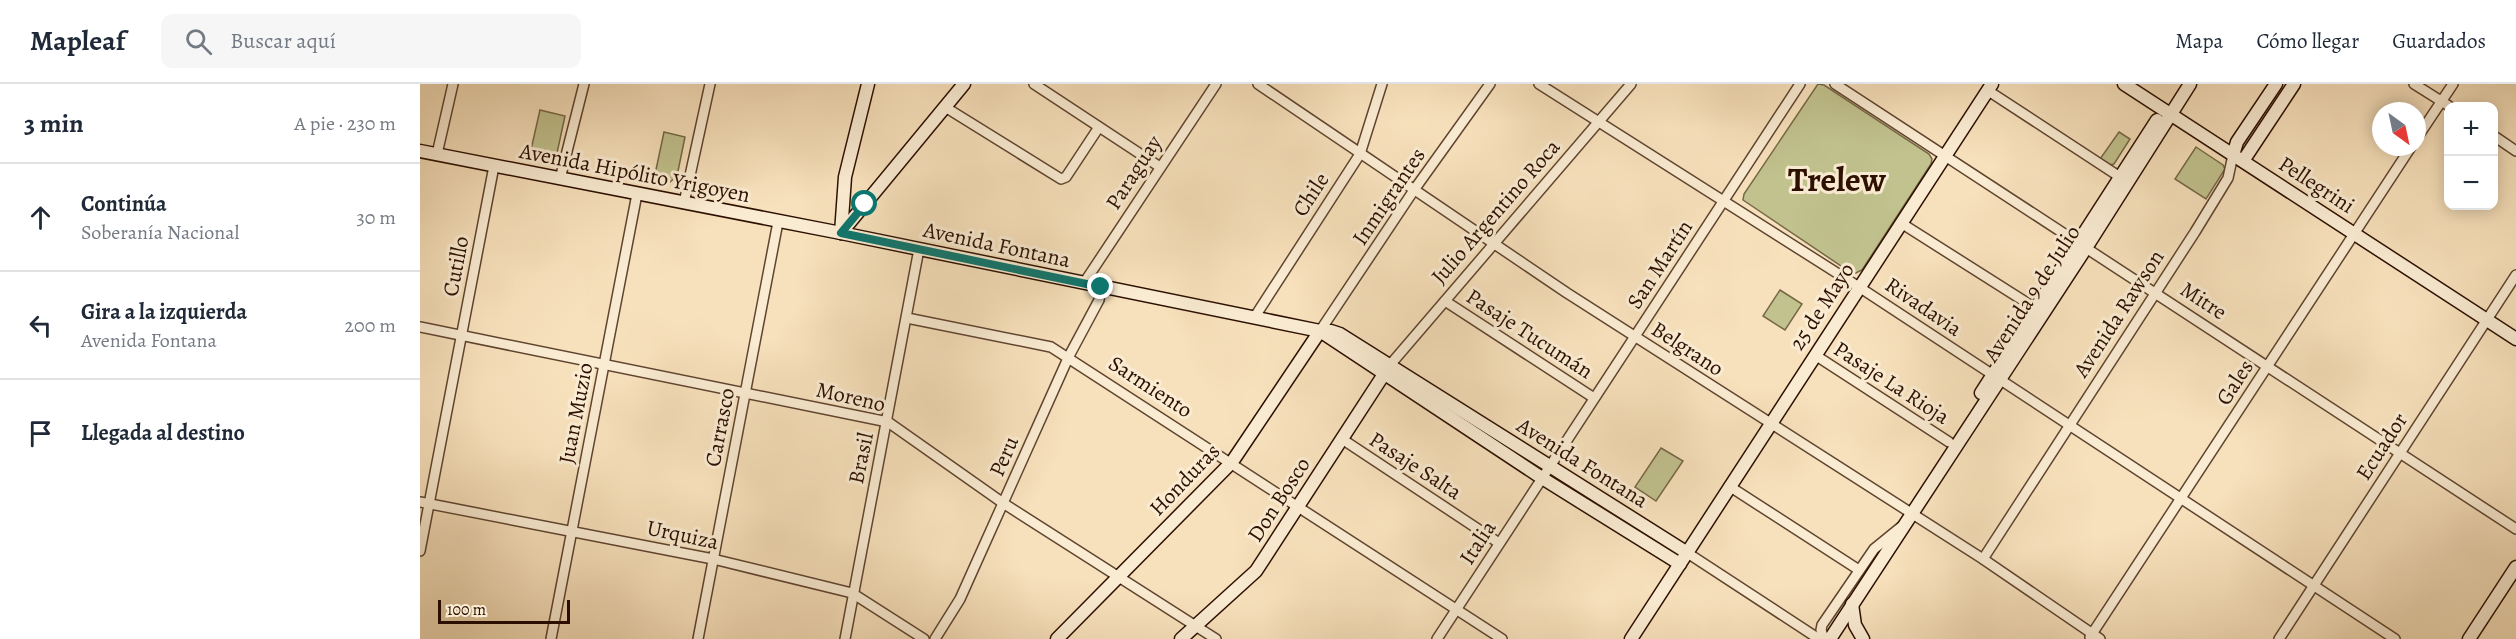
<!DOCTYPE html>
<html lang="es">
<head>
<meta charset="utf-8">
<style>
  :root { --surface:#fff; --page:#f6f6f7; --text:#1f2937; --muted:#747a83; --line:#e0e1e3 }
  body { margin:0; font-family:Alegreya,serif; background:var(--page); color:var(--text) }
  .controls { position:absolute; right:18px; top:18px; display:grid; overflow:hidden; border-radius:12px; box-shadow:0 3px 15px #0003 }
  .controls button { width:54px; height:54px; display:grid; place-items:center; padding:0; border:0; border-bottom:2px solid var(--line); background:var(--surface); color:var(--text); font:30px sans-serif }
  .compass { position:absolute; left:1952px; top:18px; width:54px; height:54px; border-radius:50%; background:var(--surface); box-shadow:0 3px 15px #0003; rotate:147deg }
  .scale { position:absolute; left:18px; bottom:15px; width:132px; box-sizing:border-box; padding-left:6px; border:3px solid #2c0f00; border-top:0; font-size:16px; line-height:21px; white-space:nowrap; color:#2c0f00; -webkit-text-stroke:4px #faecd3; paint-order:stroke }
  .stop { position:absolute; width:18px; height:18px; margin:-14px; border:4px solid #0f766e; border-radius:50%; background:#fff }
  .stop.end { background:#0f766e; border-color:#fff; box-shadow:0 2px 6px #0008 }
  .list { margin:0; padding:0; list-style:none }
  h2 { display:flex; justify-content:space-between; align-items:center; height:78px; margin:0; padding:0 24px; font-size:26px }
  h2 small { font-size:20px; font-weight:400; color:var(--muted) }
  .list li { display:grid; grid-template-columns:39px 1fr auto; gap:18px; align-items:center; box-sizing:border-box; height:108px; padding:0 24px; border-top:2px solid var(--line) }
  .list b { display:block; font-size:22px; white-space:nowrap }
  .list p { margin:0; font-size:20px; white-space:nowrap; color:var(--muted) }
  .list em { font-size:20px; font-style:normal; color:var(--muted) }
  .icon { flex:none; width:33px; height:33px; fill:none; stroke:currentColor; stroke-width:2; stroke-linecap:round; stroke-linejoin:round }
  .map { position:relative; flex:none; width:2096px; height:555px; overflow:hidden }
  header { display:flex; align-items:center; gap:36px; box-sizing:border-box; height:84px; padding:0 30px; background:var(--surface); border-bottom:2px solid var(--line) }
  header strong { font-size:28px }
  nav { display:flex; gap:33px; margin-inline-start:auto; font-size:21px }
  .search { width:420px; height:54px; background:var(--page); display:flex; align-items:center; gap:15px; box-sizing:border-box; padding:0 21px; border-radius:12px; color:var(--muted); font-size:22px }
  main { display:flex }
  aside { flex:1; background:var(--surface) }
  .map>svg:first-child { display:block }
  .green { fill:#c1c28e; stroke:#766847; stroke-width:1.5 }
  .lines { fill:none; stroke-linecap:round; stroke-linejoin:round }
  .street-casing { stroke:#5f442f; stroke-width:12 }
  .secondary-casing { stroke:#2c0f00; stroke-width:15 }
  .street { stroke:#faecd3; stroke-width:9 }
  .secondary { stroke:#faecd3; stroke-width:12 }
  .route { stroke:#0f766e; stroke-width:8 }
  .labels { text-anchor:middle; stroke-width:6; stroke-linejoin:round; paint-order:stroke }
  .street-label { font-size:22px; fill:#2c0f00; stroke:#faecd3 }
  .town-label { font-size:34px; font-weight:bold; fill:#2c0f00; stroke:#faecd3 }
</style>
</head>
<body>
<header>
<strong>Mapleaf</strong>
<div class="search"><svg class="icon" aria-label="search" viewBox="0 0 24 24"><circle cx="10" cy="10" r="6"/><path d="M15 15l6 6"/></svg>Buscar aquí</div>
<nav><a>Mapa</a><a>Cómo llegar</a><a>Guardados</a></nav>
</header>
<main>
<aside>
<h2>3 min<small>A pie · 230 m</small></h2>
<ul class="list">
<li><svg class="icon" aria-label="ahead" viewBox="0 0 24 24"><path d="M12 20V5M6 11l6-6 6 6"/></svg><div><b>Continúa</b><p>Soberanía Nacional</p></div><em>30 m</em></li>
<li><svg class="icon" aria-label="left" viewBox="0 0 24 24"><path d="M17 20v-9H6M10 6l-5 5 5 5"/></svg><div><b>Gira a la izquierda</b><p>Avenida Fontana</p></div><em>200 m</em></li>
<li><svg class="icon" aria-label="arrive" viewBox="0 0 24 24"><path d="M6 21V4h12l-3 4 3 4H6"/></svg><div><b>Llegada al destino</b></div></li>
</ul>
</aside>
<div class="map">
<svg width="2096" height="555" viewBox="0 0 2096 555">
  <rect width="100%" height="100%" fill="#f7e1bc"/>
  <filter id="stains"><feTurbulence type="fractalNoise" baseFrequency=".00333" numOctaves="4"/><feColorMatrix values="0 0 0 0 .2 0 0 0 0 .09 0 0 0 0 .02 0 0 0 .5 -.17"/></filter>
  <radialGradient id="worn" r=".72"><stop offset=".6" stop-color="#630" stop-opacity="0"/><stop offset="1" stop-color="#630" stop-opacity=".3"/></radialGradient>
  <!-- green -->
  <g class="green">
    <path d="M 1398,0 L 1404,1 L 1509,70 L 1512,75 L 1511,80 L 1442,186 L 1436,189 L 1430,188 L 1323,116 L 1324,110 Z"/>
    <path d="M 120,26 L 145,32 L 137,69 L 128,74 L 110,70 Z"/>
    <path d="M 244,48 L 265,53 L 257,92 L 250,98 L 234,95 Z"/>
    <path d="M 1699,48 L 1710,55 L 1694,80 L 1689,81 L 1680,75 Z"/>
    <path d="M 1776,63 L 1803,81 L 1805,85 L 1786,115 L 1755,95 Z"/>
    <path d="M 1360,206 L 1382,220 L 1365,246 L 1343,232 Z"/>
    <path d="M 1241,364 L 1263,377 L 1236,417 L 1215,403 Z"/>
  </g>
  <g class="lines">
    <defs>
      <g id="street">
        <path d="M 614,0 L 740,83"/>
        <path d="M 838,0 L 1147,209 L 1563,475 L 1680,555"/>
        <path d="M 1119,0 L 1439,203 L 1975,555"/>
        <path d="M 1415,0 L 2096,445"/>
        <path d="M 1994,0 L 2029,22"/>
        <path d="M 1567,6 L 1700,93"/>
        <path d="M 525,23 L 641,95 L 646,93 L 679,43"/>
        <path d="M 2074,52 L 2096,67"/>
        <path d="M 1997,54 L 2033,0"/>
        <path d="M 17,70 L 33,0"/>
        <path d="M 140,95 L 164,0"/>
        <path d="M 264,119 L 290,0"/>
        <path d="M 1481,139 L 1615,224"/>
        <path d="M 664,199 L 796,0"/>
        <path d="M 1025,217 L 1174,314"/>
        <path d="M 487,234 L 631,263 L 1082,555"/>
        <path d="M 834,234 L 940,70 L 962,0"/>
        <path d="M 0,243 L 468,338 L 583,419 L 796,555"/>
        <path d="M 900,247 L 994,106 L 1070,0"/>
        <path d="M 1395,271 L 1529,358"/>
        <path d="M 970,281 L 1211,0"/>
        <path d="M 922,355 L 1079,459"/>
        <path d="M 1309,402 L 1439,486"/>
        <path d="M 0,418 L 293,475 L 432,509 L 504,555"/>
        <path d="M 0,467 L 74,82"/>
        <path d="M 1266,468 L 1399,555"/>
        <path d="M 1563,475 L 1775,148 L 1808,94 L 1813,71"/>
        <path d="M 1670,553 L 1991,63"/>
        <path d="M 131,555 L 217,110"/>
        <path d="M 278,555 L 358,138"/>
        <path d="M 425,555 L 499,165"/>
        <path d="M 515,555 L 540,515 L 649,272 L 679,216 L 681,203"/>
        <path d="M 1017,555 L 1380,0"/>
        <path d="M 1404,555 L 1401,546 L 1402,541 L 1454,465 L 1481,443"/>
        <path d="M 1859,555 L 2096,191"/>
      </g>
      <g id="secondary">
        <path d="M 1704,0 L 2096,255"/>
        <path d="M 0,67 L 421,149 L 900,247 L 911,247 L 920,250 L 1266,468"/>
        <path d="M 1813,71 L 1817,58 L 1856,0"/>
        <path d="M 1823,77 L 1874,0"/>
        <path d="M 421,149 L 544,0"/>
        <path d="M 421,149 L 425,93 L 448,0"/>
        <path d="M 900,247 L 1122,394 L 1260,480"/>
        <path d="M 1561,309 L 1737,36"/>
        <path d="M 1432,520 L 1435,541 L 1443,555"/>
        <path d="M 637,555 L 812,378 L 900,247"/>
        <path d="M 761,555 L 836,487 L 968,284"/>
        <path d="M 1211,555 L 1572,0"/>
        <path d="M 1410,555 L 1666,164 L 1770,0"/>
        <path d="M 2049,555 L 2096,483"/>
      </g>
    </defs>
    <!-- street casing -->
    <use href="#street" class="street-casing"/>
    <!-- secondary casing -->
    <use href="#secondary" class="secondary-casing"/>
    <!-- street -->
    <use href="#street" class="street"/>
    <!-- secondary -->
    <use href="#secondary" class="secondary"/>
  </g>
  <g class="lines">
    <!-- route -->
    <path class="route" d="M 445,120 L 421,149 L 681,203"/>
  </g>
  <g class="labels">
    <!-- street labels -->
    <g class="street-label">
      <text transform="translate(215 88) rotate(11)" y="8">Avenida Hipólito Yrigoyen</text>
      <text transform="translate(713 88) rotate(-57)" y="8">Paraguay</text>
      <text transform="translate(1897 100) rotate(33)" y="8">Pellegrini</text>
      <text transform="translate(890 110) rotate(-57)" y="8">Chile</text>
      <text transform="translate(968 112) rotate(-56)" y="8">Inmigrantes</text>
      <text transform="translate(1075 127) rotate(-49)" y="8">Julio Argentino Roca</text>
      <text transform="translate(577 160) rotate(12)" y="8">Avenida Fontana</text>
      <text transform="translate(1239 180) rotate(-57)" y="8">San Martín</text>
      <text transform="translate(35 182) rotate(-79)" y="8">Cutillo</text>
      <text transform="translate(1611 209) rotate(-57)" y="8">Avenida 9 de Julio</text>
      <text transform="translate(1784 216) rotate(33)" y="8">Mitre</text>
      <text transform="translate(1401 222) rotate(-57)" y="8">25 de Mayo</text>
      <text transform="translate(1504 222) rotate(34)" y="8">Rivadavia</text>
      <text transform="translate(1698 229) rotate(-57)" y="8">Avenida Rawson</text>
      <text transform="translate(1110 249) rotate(33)" y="8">Pasaje Tucumán</text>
      <text transform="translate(1268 264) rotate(33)" y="8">Belgrano</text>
      <text transform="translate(1472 298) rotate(33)" y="8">Pasaje La Rioja</text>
      <text transform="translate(1814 298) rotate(-57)" y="8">Gales</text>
      <text transform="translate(731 302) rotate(33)" y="8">Sarmiento</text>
      <text transform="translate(431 312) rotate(13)" y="8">Moreno</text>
      <text transform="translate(155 329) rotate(-79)" y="8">Juan Muzio</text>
      <text transform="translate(299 343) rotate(-79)" y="8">Carrasco</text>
      <text transform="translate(1961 362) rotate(-57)" y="8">Ecuador</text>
      <text transform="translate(583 372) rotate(-66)" y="8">Peru</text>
      <text transform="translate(440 374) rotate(-78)" y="8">Brasil</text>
      <text transform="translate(1163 378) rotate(32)" y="8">Avenida Fontana</text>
      <text transform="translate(996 381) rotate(33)" y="8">Pasaje Salta</text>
      <text transform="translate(764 395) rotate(-46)" y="8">Honduras</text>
      <text transform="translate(858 415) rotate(-57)" y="8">Don Bosco</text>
      <text transform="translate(263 450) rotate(12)" y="8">Urquiza</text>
      <text transform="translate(1057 458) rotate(-57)" y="8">Italia</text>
    </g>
    <!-- town labels -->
    <g class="town-label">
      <text x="1417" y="107">Trelew</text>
    </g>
  </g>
  <rect width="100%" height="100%" filter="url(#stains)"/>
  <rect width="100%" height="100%" fill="url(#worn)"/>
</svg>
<div class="controls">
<button>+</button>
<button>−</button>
</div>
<svg class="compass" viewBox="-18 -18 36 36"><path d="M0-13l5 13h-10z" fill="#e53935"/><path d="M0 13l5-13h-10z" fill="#747a83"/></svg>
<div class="scale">100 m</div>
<div class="stop" style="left:445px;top:120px"></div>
<div class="stop end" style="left:681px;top:203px"></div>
</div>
</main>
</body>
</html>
